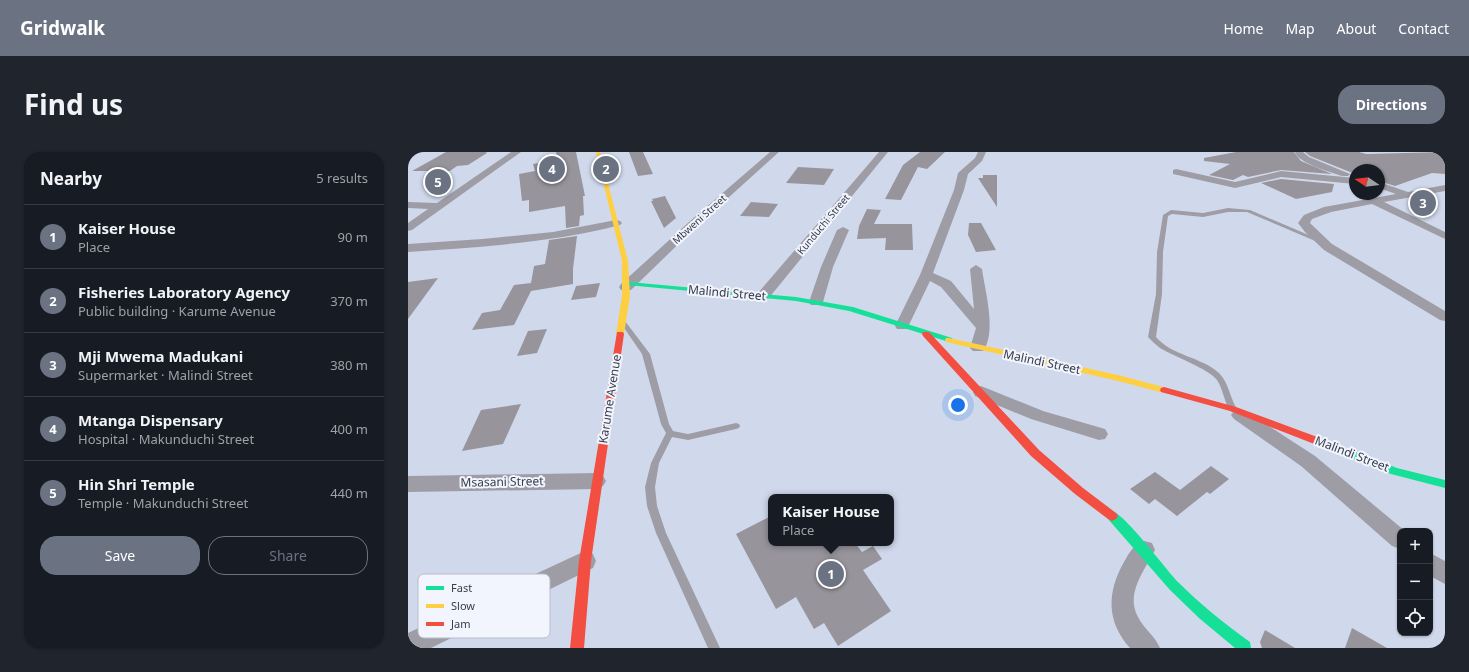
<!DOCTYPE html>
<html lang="en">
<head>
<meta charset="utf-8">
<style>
  :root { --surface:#171b24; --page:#20242c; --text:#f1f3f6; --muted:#9ea1a6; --line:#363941; --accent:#6b7282 }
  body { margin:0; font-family:"Noto Sans",sans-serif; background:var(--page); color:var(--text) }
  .controls { position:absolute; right:12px; bottom:12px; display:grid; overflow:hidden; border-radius:8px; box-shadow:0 1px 3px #0004 }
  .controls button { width:36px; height:36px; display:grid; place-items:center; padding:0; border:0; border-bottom:1px solid var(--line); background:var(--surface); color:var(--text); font:20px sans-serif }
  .compass { position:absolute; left:941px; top:12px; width:36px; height:36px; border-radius:50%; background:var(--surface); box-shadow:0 1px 3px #0004; rotate:283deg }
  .you { position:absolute; left:550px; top:253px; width:14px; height:14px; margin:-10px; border:3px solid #fff; border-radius:50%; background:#1a73e8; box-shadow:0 0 0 6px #1a73e833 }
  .badge { display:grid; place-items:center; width:26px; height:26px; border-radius:50%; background:var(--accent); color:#fff; font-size:13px; font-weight:700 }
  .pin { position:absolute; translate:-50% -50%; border:2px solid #fff; box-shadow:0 1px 4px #0006 }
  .popup { position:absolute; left:360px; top:342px; width:126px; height:52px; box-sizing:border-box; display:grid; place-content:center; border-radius:8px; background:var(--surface); filter:drop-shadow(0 1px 3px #0005); font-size:13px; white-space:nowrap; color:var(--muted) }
  .popup b { font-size:15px; color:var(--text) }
  .popup::after { content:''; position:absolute; left:50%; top:100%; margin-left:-8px; border:8px solid transparent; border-top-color:var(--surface) }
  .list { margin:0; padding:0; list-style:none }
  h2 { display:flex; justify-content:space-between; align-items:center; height:52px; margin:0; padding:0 16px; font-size:17px }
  h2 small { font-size:13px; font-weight:400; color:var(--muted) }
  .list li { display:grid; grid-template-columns:26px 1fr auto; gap:12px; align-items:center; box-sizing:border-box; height:64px; padding:0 16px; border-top:1px solid var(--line) }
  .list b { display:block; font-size:15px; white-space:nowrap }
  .list p { margin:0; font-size:13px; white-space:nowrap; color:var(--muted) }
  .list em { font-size:13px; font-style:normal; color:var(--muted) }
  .actions { display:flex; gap:8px; padding:12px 16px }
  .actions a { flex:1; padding:9px 0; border:1px solid var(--accent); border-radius:16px; text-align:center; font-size:14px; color:var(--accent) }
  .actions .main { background:var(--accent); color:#fff }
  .icon { flex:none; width:22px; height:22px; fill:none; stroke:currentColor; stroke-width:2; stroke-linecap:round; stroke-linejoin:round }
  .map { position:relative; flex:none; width:1037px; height:496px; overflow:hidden; border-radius:16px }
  header { display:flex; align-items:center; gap:24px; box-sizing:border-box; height:56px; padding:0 20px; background:var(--accent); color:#fff }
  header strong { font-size:19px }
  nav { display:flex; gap:22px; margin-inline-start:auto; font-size:14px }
  .intro { display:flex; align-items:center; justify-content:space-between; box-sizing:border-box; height:96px; padding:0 24px }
  h1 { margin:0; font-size:28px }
  .button { padding:10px 18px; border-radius:16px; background:var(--accent); color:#fff; font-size:14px; font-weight:700 }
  main { display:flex; gap:24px; padding:0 24px }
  aside { flex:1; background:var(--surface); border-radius:16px; box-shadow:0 1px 3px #0004 }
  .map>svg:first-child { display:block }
  .building { fill:#97949c }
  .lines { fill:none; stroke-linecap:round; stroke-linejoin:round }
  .lane { fill:#9e9da6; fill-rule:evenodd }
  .street { fill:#9e9da6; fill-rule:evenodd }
  .fast { fill:#16e098; fill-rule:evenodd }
  .slow { fill:#ffcf43; fill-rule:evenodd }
  .jam { fill:#f24e42; fill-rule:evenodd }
  .labels { text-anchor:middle; stroke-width:4; stroke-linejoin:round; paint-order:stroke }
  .far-street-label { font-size:10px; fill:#353b49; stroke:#f2f5fd }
  .street-label { font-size:12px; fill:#353b49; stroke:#f2f5fd }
  .key { fill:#f2f5fd; stroke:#b9bdc7; stroke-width:1 }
  .key-label { font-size:11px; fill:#353b49 }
</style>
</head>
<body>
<header>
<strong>Gridwalk</strong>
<nav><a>Home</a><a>Map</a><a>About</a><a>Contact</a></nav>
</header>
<div class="intro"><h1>Find us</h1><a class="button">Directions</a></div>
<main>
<aside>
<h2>Nearby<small>5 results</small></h2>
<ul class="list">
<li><span class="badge">1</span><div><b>Kaiser House</b><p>Place</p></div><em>90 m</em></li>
<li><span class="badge">2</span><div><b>Fisheries Laboratory Agency</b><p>Public building · Karume Avenue</p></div><em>370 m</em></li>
<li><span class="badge">3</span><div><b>Mji Mwema Madukani</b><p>Supermarket · Malindi Street</p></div><em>380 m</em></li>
<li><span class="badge">4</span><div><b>Mtanga Dispensary</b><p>Hospital · Makunduchi Street</p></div><em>400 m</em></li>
<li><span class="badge">5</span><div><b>Hin Shri Temple</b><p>Temple · Makunduchi Street</p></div><em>440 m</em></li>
</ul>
<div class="actions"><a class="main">Save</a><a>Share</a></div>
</aside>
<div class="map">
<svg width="1037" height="496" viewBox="0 0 1037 496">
  <rect width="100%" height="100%" fill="#d0d9ec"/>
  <!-- building -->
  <g class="building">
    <path d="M 38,0 L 78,0 L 79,1 L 60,13 L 49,14 L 42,19 L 4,19 Z"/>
    <path d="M 148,0 L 168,0 L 177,44 L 175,44 L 176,63 L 172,64 L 171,74 L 158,76 L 157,54 L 121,60 L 121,48 L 114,49 L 111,22 L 127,19 L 125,12 L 150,8 Z"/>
    <path d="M 221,0 L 235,0 L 245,22 L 230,24 Z"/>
    <path d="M 512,0 L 537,0 L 519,17 L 510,15 L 493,48 L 477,47 L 495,13 Z"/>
    <path d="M 828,0 L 886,0 L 893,9 L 924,22 L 873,18 L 840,25 L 835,23 L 825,28 L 801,23 L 822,12 L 796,9 L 796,6 Z"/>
    <path d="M 897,0 L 951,0 L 958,2 L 1037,0 L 1037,22 L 1024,21 L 987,34 L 971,29 L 971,18 L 947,18 L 947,22 L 902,4 Z"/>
    <path d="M 390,15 L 426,17 L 416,33 L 378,31 Z"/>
    <path d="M 575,23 L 589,23 L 589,55 L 570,26 L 575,26 Z"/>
    <path d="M 873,27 L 926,32 L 924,40 L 888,47 L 853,31 Z"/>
    <path d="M 257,44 L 268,66 L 256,76 L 243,49 L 245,49 L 244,47 Z"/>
    <path d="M 343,50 L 370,52 L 361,65 L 332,64 Z"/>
    <path d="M 459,57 L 473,58 L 466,72 L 504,72 L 505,98 L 477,98 L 478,86 L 449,87 L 451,74 Z"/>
    <path d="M 561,71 L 573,71 L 588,98 L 568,100 L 560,83 Z"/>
    <path d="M 169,84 L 165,117 L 165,132 L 123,139 L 106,173 L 64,178 L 74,161 L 92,158 L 106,133 L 123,131 L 126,114 L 137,112 L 141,88 Z"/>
    <path d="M 30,126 L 0,167 L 0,130 Z"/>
    <path d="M 192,131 L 188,145 L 163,148 L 168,134 Z"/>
    <path d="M 139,177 L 129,201 L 109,204 L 120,179 Z"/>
    <path d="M 113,252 L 95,292 L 54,299 L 73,258 Z"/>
    <path d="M 803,314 L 821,327 L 802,342 L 799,340 L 769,364 L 747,347 L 741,352 L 722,337 L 747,320 L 772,338 Z"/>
    <path d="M 363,364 L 363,391 L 447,391 L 454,400 L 465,394 L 474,407 L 455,418 L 483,459 L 430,494 L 416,471 L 406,477 L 388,445 L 368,457 L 328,382 Z"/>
    <path d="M 944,476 L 979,496 L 937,496 Z"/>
    <path d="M 857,478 L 887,496 L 854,496 L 852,490 Z"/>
  </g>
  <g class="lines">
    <!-- lane -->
    <g class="lane">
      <path d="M 820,56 L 842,58 L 917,90 L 912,91 L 839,60 L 820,60 L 795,65 L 764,62 L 760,64 L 755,100 L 754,142 L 748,185 C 764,204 794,205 811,221 C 821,231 822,246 829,257 L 825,260 L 822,259 C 816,249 815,237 809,228 C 801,217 765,204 752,196 L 746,191 L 740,185 L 748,142 L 749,100 L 755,63 L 763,58 L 795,61 Z"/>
      <path d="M 215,168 L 217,169 L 242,202 L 261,272 L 265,279 L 280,282 L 328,271 L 331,272 L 332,274 L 331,276 L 328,277 L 280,288 L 264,285 L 251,311 L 247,335 L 249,354 L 258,381 L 312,496 L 300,496 L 248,381 L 239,354 L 237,335 L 243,311 L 258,281 L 253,272 L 234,202 L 212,170 Z"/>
    </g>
    <!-- street -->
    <g class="street">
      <path d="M 103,0 L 113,0 L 4,78 L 0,79 L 0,71 L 20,57 L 0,56 L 0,50 L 29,51 Z"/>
      <path d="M 362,0 L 371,0 L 289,74 L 223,138 L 213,138 L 211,135 L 213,132 L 281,70 Z"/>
      <path d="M 471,0 L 480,0 L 360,147 L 350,147 L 348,144 L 350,141 Z"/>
      <path d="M 570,0 L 578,0 L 574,9 L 560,22 L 556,38 L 525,121 L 543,129 L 566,157 L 562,117 L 568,113 L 574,117 C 577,139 589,180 575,199 L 565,199 L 562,196 L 568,176 L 533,135 L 522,129 L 499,177 L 489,177 L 487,174 L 512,123 L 546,38 L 550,21 L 567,6 Z"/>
      <path d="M 887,0 L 895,0 L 901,5 L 942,22 L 940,24 L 934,24 C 922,20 890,11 887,0 Z"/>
      <path d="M 768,17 L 827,30 L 873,19 L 947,26 L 947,32 L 873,25 L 827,36 L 765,22 L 765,18 Z"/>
      <path d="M 971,30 L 1000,40 L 1037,33 L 1037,39 L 976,50 L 1037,80 L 1037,87 L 964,52 L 923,60 L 904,67 L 902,71 L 924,92 L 1037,159 L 1037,169 L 1032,168 L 916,98 L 897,80 L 890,71 L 896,63 L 916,55 L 988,42 L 971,36 Z"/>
      <path d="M 208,68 L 212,69 L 214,71 L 212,73 C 143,91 71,95 0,100 L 0,92 L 74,87 L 145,80 Z"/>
      <path d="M 435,75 L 441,78 L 425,115 L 415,150 L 413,153 L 403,153 L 401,150 L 413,115 L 429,78 Z"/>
      <path d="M 573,234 L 635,259 L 697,277 L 700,282 L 697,287 L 691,288 L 623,267 L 567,244 L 565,240 L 567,236 Z"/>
      <path d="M 832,257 L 838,259 L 907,304 L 997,379 L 992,379 L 992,397 L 984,394 L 893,314 L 826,267 L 823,263 L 826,259 Z"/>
      <path d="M 188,321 L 195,324 L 198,329 L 195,334 L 188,337 L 0,340 L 0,324 Z"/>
      <path d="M 736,389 L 744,391 L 747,398 C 737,418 717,441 730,465 C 736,477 747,484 752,496 L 722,496 C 698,469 699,440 716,410 C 721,401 726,392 736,389 Z"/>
      <path d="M 177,399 L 185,402 L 188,409 L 185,416 L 23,496 L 0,496 L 0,481 Z"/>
      <path d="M 1022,401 L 1037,409 L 1037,432 L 1022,424 Z"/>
    </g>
    <!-- fast -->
    <g class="fast">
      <path d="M 221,130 L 388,145 L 445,155 L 544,186 L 545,188 L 541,190 L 441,159 L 388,149 L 219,133 L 218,132 Z"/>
      <path d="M 917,288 L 989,316 L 1037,328 L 1037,336 L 983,322 L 914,295 L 912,292 L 914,289 Z"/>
      <path d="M 704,359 C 719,364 757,417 771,431 C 793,453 817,472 842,490 L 843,496 L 827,496 L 791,466 L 762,438 L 700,367 L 698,364 L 700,361 Z"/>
    </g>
    <!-- slow -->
    <g class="slow">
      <path d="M 188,0 L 192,0 L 220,109 L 222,144 L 216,182 L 212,184 L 208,182 L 214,144 L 214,109 Z"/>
      <path d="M 538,186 L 541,186 L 710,223 L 759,236 L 760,238 L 756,241 L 710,229 L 538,190 L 537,188 Z"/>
    </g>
    <!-- jam -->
    <g class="jam">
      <path d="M 209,180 L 215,180 L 216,182 L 183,409 L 176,496 L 162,496 L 171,409 Z"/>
      <path d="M 515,180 L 521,180 L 631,298 L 675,336 L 708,361 L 710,364 L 708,367 L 704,369 L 700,367 L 667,342 L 623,304 L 515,184 L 514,182 Z"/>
      <path d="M 756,235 L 828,255 L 920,289 L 922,292 L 920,295 L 914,295 L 822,259 L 753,240 L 752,238 L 753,236 Z"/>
    </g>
  </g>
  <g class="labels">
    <!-- far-street labels -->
    <g class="far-street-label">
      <text transform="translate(291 67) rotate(-42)" y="4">Mbweni Street</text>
      <text transform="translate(415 72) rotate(-50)" y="4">Kunduchi Street</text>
    </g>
    <!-- street labels -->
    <g class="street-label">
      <text transform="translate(319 141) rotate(5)" y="4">Malindi Street</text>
      <text transform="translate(634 210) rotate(12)" y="4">Malindi Street</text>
      <text transform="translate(202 247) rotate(-81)" y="4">Karume Avenue</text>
      <text transform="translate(944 302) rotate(21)" y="4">Malindi Street</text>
      <text transform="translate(94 330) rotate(-1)" y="4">Msasani Street</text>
    </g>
  </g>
  <!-- legend -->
  <rect x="10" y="422" width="132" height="64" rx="6" class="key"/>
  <rect x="18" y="434" width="18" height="4" fill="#16e098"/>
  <rect x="18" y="452" width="18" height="4" fill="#ffcf43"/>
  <rect x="18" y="470" width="18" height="4" fill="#f24e42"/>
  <g class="key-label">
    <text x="43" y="440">Fast</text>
    <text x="43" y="458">Slow</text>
    <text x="43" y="476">Jam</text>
  </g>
</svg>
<div class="controls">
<button>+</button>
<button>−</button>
<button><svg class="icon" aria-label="locate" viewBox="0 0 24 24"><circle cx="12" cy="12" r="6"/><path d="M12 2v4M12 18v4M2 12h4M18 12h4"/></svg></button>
</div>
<svg class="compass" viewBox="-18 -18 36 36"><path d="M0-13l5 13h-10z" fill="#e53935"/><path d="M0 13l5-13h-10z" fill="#9ea1a6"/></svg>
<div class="you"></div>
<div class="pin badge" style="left:423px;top:422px">1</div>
<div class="popup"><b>Kaiser House</b>Place</div>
<div class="pin badge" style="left:198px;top:17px">2</div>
<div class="pin badge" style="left:1015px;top:51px">3</div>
<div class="pin badge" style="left:144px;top:17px">4</div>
<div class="pin badge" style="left:30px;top:30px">5</div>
</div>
</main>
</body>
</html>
